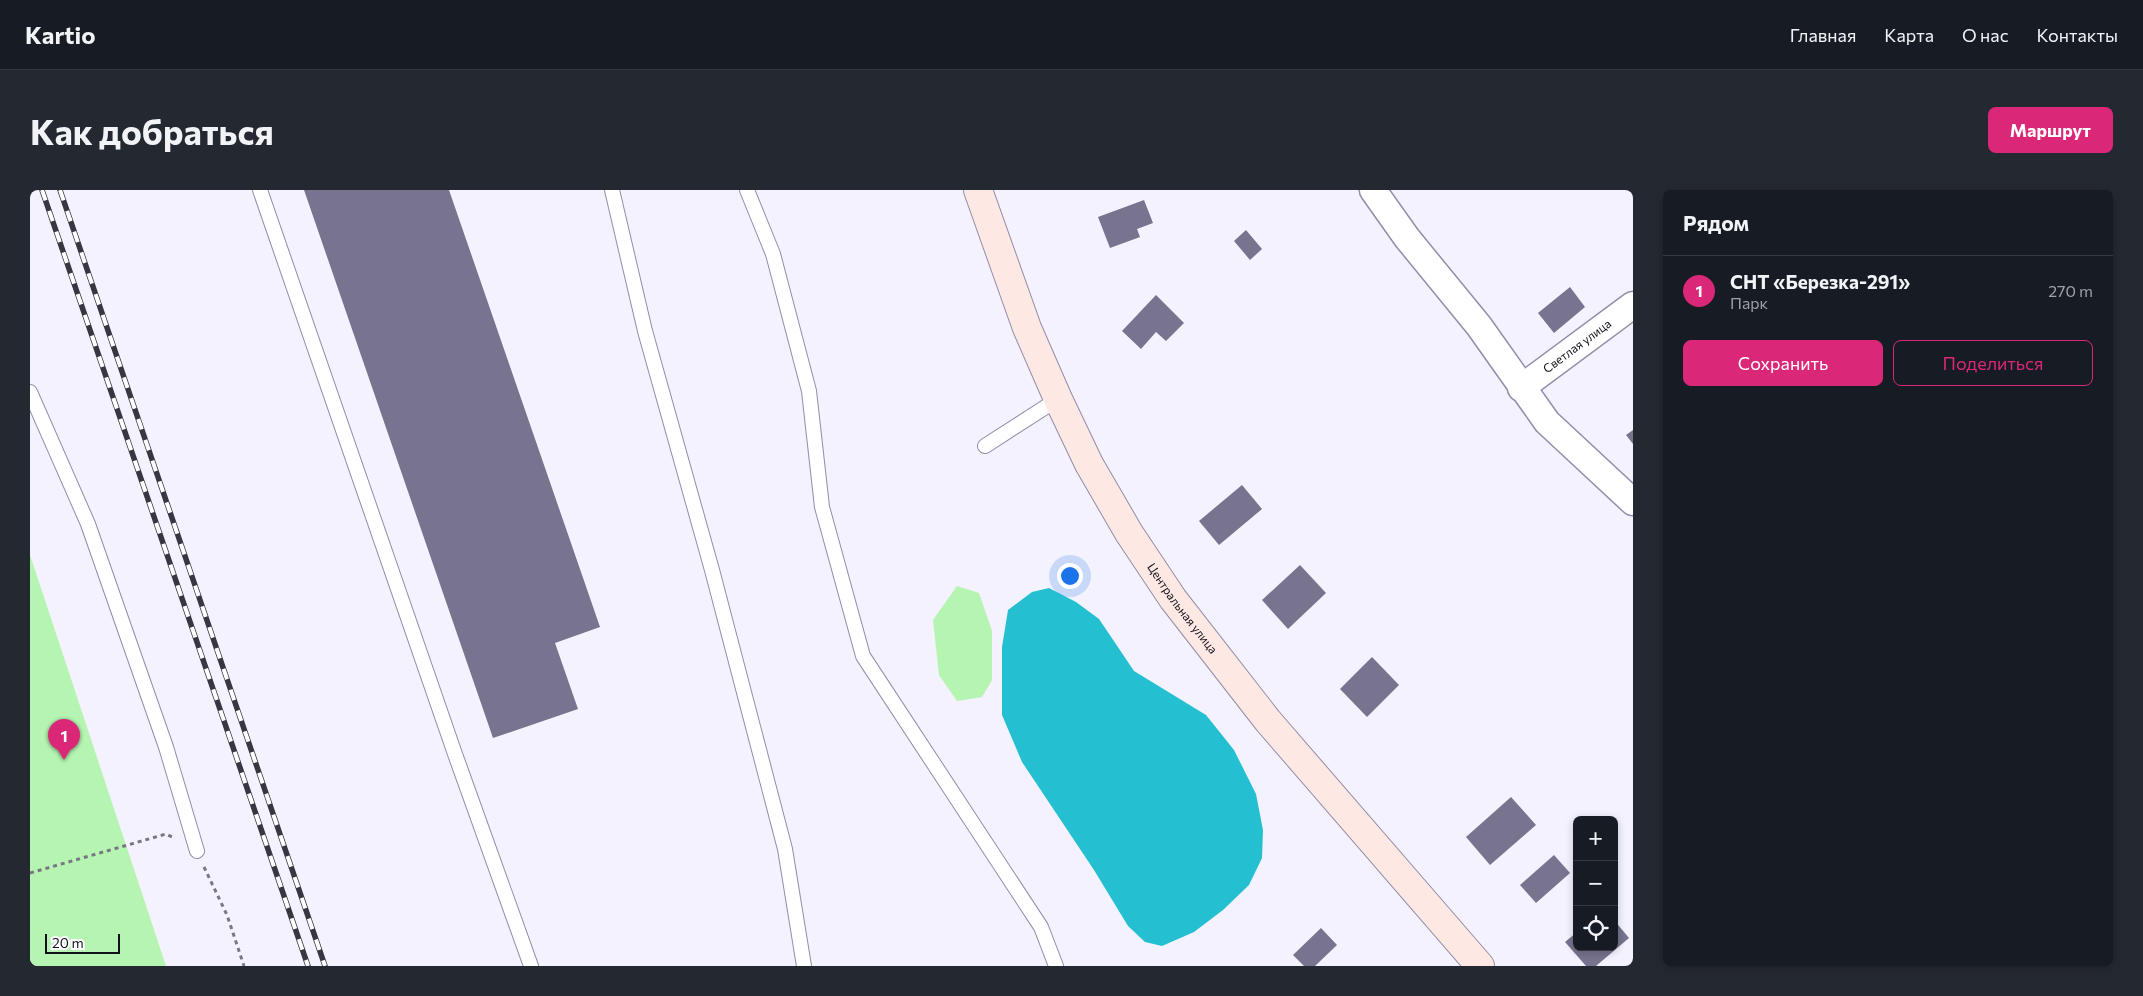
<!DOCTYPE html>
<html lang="ru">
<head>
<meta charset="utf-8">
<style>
  :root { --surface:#171b24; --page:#242831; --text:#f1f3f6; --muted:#9ea1a6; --line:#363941; --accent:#db2777 }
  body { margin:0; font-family:Commissioner,sans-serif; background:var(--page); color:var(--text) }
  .controls { position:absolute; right:15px; bottom:15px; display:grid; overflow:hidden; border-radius:8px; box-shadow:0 2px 8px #0003 }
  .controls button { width:45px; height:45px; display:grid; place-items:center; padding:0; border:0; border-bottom:1px solid var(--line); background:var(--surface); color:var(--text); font:25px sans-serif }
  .scale { position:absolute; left:15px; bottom:12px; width:75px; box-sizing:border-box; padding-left:5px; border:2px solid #12111b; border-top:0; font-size:14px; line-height:18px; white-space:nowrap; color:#12111b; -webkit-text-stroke:4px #fff; paint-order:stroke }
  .you { position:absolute; left:1039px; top:385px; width:18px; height:18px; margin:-12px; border:4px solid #fff; border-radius:50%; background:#1a73e8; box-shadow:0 0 0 8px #1a73e833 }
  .badge { display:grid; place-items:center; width:32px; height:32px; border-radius:50%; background:var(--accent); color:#fff; font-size:16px; font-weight:700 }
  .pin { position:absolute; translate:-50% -41px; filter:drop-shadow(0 1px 2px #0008) }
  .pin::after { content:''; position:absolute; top:26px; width:18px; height:15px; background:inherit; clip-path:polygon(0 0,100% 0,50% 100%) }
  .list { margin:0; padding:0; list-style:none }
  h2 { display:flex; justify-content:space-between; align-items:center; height:65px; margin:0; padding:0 20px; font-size:21px }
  h2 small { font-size:16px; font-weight:400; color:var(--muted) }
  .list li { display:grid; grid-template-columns:32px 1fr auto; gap:15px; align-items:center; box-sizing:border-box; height:70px; padding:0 20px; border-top:1px solid var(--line) }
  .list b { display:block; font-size:19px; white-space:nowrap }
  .list p { margin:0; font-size:16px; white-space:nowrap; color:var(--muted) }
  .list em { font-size:16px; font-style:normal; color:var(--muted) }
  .actions { display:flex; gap:10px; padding:15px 20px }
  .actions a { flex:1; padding:11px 0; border:1px solid var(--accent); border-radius:8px; text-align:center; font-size:18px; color:var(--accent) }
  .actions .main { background:var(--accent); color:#fff }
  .icon { flex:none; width:28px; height:28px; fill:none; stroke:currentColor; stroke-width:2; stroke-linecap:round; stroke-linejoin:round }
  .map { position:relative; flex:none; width:1603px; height:776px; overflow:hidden; border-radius:8px }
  header { display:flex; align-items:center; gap:30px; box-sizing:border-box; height:70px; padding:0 25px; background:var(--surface); border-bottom:1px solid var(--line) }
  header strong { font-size:24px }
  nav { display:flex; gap:28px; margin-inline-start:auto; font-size:18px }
  .intro { display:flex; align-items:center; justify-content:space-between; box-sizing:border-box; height:120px; padding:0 30px }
  h1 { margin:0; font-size:35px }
  .button { padding:12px 22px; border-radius:8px; background:var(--accent); color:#fff; font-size:18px; font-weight:700 }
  main { display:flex; gap:30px; padding:0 30px }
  aside { flex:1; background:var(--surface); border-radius:8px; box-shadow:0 2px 8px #0003 }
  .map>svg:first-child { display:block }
  .green { fill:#b5f4b1 }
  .water { fill:#25bfd2 }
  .building { fill:#78738e }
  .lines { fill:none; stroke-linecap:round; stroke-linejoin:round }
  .lane-casing { stroke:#928da9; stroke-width:16 }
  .street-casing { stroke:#928da9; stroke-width:29 }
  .secondary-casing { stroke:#928da9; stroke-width:30 }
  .path { stroke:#787782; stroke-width:3; stroke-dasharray:4 4; stroke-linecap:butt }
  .lane { stroke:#fff; stroke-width:14 }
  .street { stroke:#fff; stroke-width:26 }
  .secondary { stroke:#fde8e4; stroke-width:28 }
  .rail-casing { stroke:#373641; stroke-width:5.5 }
  .rail { stroke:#fff; stroke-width:4; stroke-dasharray:11; stroke-linecap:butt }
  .labels { text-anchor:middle; stroke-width:5; stroke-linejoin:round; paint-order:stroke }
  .street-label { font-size:12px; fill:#12111b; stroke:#fff }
</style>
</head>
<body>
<header>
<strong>Kartio</strong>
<nav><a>Главная</a><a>Карта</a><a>О нас</a><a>Контакты</a></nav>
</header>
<div class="intro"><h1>Как добраться</h1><a class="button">Маршрут</a></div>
<main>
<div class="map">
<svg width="1603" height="776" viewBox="0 0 1603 776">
  <rect width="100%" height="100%" fill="#f3f2fe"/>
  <!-- green -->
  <g class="green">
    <path d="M 0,365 L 136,776 L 0,776 Z"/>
    <path d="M 927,396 L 949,403 L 962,441 L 962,490 L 952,507 L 927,511 L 909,485 L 903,430 Z"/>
  </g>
  <!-- water -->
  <path class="water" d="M 1019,398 L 1046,412 L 1069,429 L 1104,481 L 1176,525 L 1204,560 L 1226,604 L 1233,640 L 1232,668 L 1219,695 L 1193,720 L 1164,742 L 1132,756 L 1115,752 L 1098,736 L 1064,680 L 992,572 L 972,525 L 972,457 L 978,420 L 1002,402 Z"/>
  <!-- building -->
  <g class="building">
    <path d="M 274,0 L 419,0 L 570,437 L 525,453 L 548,519 L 463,548 Z"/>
    <path d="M 1114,10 L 1123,33 L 1107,39 L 1110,47 L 1080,58 L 1068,27 Z"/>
    <path d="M 1216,40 L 1232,59 L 1220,70 L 1204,51 Z"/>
    <path d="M 1540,97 L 1555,117 L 1524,143 L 1508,123 Z"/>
    <path d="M 1126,105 L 1154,133 L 1136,151 L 1126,142 L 1111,159 L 1092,141 Z"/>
    <path d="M 1603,240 L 1603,254 L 1596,245 Z"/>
    <path d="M 1212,295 L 1232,319 L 1189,355 L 1169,331 Z"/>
    <path d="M 1270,375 L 1296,403 L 1258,439 L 1232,410 Z"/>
    <path d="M 1342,467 L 1369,495 L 1337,527 L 1310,499 Z"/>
    <path d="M 1481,607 L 1506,635 L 1460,675 L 1436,647 Z"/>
    <path d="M 1524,665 L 1540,683 L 1506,713 L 1490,695 Z"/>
    <path d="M 1584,730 L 1599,748 L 1566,776 L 1556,776 L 1535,752 L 1547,742 L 1547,757 L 1584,757 Z"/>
    <path d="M 1291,738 L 1307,755 L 1285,776 L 1274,776 L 1263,765 Z"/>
  </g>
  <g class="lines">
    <defs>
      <g id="lane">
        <path d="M 230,0 L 425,564 L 501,776"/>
        <path d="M 582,0 L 615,141 L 682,380 L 755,659 L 774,776"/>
        <path d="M 717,0 L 743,64 L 779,201 L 792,317 L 833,466 L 1011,737 L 1026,776"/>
        <path d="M 0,202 L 58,334 L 136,557 L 167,661"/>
        <path d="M 955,256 L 1028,209"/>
      </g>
      <g id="street">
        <path d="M 1343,0 L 1377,48 L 1449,136 L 1517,232 L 1603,312"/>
        <path id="s1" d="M 1491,198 L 1603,115"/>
      </g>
      <g id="secondary">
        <path id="s2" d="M 948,0 L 997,138 L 1028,209 L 1059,274 L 1099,343 L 1143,409 L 1238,531 L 1450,776"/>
      </g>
    </defs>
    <!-- lane casing -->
    <use href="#lane" class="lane-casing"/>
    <!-- street casing -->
    <use href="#street" class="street-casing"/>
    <!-- secondary casing -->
    <use href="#secondary" class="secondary-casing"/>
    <!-- path -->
    <g class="path">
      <path d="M 174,677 L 197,725 L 214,776"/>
      <path d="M 0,683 L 136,644 L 142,647"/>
    </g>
    <!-- lane -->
    <use href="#lane" class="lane"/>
    <!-- street -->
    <use href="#street" class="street"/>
    <!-- secondary -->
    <use href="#secondary" class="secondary"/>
    <defs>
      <g id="rail">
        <path d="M 12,0 L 278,776"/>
        <path d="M 30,0 L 295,776"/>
      </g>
    </defs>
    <!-- rail casing -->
    <use href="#rail" class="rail-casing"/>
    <!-- rail -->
    <use href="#rail" class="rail"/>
  </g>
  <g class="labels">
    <!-- street labels -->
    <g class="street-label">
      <text dy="4" stroke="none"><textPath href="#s1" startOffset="70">Светлая улица</textPath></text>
      <text dy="4" stroke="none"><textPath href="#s2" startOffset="468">Центральная улица</textPath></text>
    </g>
  </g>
</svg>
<div class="controls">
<button>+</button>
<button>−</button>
<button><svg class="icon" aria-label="locate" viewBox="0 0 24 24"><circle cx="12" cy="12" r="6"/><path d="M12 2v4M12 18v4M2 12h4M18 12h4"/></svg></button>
</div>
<div class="scale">20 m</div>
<div class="you"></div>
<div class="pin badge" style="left:34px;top:570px">1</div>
</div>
<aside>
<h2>Рядом<small></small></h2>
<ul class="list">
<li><span class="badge">1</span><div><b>СНТ «Березка-291»</b><p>Парк</p></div><em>270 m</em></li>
</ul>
<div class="actions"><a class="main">Сохранить</a><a>Поделиться</a></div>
</aside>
</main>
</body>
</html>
